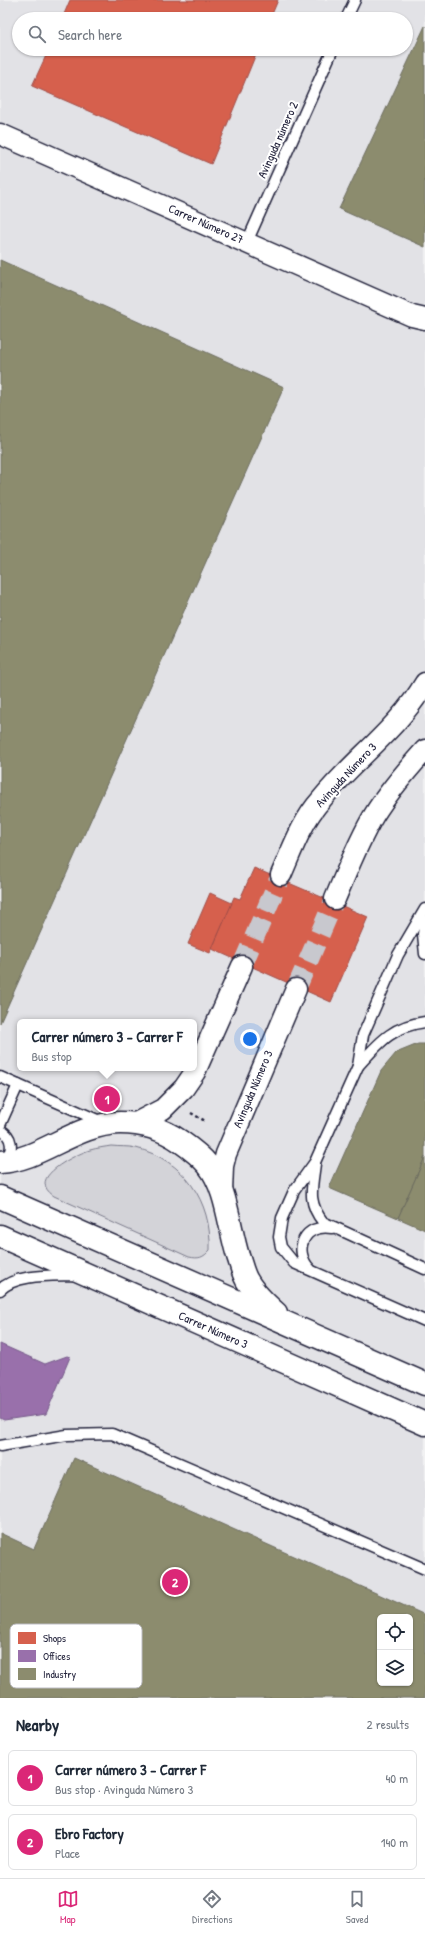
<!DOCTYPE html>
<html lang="en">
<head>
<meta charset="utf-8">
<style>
  :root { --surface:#fff; --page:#f6f6f7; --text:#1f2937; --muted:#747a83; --line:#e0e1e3; --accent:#db2777 }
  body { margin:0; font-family:"Patrick Hand",sans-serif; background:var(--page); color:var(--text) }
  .controls { position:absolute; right:12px; bottom:12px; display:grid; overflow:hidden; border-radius:6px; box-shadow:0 1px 3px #0004 }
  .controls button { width:36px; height:36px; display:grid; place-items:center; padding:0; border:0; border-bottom:1px solid var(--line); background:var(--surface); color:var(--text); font:20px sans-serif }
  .you { position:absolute; left:250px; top:1039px; width:14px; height:14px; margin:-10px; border:3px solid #fff; border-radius:50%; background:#1a73e8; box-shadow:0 0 0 6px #1a73e833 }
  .badge { display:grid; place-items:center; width:26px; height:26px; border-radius:50%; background:var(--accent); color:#fff; font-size:13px; font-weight:700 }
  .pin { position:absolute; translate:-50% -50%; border:2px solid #fff; box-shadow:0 1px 4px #0006 }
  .popup { position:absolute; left:17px; top:1019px; width:180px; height:52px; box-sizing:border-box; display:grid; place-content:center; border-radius:6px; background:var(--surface); filter:drop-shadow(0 1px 3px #0005); font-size:13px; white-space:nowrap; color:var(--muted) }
  .popup b { font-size:15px; color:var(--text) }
  .popup::after { content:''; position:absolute; left:50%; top:100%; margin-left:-8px; border:8px solid transparent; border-top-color:var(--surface) }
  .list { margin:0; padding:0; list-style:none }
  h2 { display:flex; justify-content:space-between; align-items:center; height:52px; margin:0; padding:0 16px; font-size:17px }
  h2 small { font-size:13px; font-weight:400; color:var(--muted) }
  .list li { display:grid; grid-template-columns:26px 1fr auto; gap:12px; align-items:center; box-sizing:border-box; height:56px; margin:0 8px 8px; padding:0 8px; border:1px solid var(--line); border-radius:6px }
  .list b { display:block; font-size:15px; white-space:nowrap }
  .list p { margin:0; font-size:13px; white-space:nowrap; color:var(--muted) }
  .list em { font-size:13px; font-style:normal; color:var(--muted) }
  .icon { flex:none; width:22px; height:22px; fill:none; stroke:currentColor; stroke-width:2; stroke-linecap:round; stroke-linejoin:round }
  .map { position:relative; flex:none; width:425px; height:1698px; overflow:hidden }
  .search { position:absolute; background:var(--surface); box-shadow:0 1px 3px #0004; left:12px; right:12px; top:12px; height:44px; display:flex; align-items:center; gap:10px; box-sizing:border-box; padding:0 14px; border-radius:22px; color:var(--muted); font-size:15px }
  .sheet { height:180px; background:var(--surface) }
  nav { display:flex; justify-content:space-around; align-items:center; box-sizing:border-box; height:56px; border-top:1px solid var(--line); background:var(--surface); font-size:11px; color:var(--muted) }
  nav a { display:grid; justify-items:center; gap:2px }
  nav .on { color:var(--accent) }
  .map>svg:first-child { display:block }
  .built { fill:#e2e2e6; fill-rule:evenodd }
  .green { fill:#d3d3d8; stroke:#7a7a8a }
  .shops { fill:#d6604d; stroke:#a04d48 }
  .offices { fill:#9970ab; stroke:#755989 }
  .industry { fill:#8c8c6e; stroke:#6c6c5f; fill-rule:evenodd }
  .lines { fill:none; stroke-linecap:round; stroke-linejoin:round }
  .street-tunnel { stroke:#c8c8ce; stroke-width:20; stroke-dasharray:20 10; stroke-linecap:butt }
  .lane-casing { stroke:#22223b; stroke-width:13 }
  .street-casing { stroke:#22223b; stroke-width:23 }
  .secondary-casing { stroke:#22223b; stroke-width:25 }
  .path { stroke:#22223b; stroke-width:2.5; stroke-dasharray:3 3; stroke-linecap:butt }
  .lane { stroke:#fff; stroke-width:10 }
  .street { stroke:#fff; stroke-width:20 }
  .secondary { stroke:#fff; stroke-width:22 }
  .labels { text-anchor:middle; stroke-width:4; stroke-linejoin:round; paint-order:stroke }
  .street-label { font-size:12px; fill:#22223b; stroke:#fff }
  .key { fill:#fff; stroke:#bdbdc4; stroke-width:1 }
  .key-label { font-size:11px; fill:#22223b }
</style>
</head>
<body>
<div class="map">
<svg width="425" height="1698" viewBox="0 0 425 1698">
  <rect width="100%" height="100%" fill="#f2f2f3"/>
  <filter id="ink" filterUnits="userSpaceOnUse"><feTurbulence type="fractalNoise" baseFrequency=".025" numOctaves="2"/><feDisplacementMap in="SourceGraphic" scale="8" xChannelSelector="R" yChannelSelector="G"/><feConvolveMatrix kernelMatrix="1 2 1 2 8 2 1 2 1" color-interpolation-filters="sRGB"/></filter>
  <g filter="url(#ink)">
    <!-- built -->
    <path class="built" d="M 0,0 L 425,0 L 425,1698 L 0,1698 ZM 19,19 L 406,19 L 406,49 L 19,49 ZM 20,1022 L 194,1022 L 194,1068 L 20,1068 ZM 380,1617 L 410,1617 L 410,1683 L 380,1683 Z"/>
    <!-- green -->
    <path class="green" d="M 111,1146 C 119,1147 128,1146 136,1148 C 184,1160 212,1201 210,1250 C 203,1258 199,1259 189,1257 L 54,1196 C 50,1193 46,1190 45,1184 C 44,1170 79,1153 90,1150 C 97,1148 105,1147 111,1146 Z"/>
    <!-- shops -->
    <g class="shops">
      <path d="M 70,0 L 278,0 L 270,19 L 62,19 Z"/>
      <path d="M 49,49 L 258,49 L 211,164 L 32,86 Z"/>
      <path d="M 254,868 L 368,917 L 331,1002 L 212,949 L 234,897 L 240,899 Z"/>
      <path d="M 210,893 L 232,903 L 210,953 L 188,944 Z"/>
    </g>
    <!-- offices -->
    <path class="offices" d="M 0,1344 L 45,1364 L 67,1356 L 70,1357 L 46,1414 L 4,1420 L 0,1418 Z"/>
    <!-- industry -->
    <g class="industry">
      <path d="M 425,26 L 425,247 L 339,209 Z"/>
      <path d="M 0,260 L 284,387 L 0,1023 Z"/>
      <path d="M 418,1044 L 425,1044 L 425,1157 L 398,1218 L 329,1188 L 381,1071 L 396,1053 Z"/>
      <path d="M 425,1157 L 425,1230 L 398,1218 Z"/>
      <path d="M 74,1458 L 425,1615 L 425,1698 L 0,1698 L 0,1533 L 34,1549 ZM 380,1617 L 410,1617 L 410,1683 L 380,1683 Z"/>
    </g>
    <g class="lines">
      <!-- street-tunnel -->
      <g class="street-tunnel">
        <path d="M 242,966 L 281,875"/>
        <path d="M 296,989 L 335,899"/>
      </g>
      <defs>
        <g id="lane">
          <path d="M 346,19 L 355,0"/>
          <path d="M 247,242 L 333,49"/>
          <path d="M 425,909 L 398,955 L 363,1035 L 358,1066 L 315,1162 L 294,1191 L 282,1218 L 279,1237 L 281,1247 L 294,1263 L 425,1321"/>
          <path d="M 425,922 L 423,934 L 425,954"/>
          <path d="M 358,1066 C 379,1043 392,1026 425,1022"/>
          <path d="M 0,1077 L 102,1122"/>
          <path d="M 0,1125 L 18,1085"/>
          <path d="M 0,1130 C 12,1135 15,1151 4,1159"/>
          <path d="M 315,1164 C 312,1188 307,1202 323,1222 L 425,1269"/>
          <path d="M 310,1269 C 292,1250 304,1223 332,1228"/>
          <path d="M 0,1290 C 16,1273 54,1276 76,1275"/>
          <path d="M 0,1446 L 67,1435 L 112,1434 L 425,1569"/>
        </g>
        <g id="street">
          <path d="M 0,134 L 412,316 L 425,319"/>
          <path d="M 281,875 C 292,850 302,821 321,800 C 354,759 398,729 425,683"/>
          <path d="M 335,899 C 347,871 358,842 374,815 C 388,792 407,770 425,750"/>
          <path d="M 134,1124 L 163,1109 L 184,1088 L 195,1072 L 242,966"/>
          <path d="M 222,1192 L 223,1166 L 226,1154 L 296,989"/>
        </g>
        <g id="secondary">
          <path d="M 0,1162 C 42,1160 74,1124 120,1123 C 142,1123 163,1129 180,1141 C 190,1148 200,1155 208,1165 C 227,1188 229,1228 238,1256 C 241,1264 243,1275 248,1282 C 255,1294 266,1304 276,1313"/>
          <path d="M 0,1197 L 425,1384"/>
          <path d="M 0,1236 L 425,1424"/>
        </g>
      </defs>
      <!-- lane casing -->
      <use href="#lane" class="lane-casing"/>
      <!-- street casing -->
      <use href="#street" class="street-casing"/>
      <!-- secondary casing -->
      <use href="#secondary" class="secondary-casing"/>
      <!-- path -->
      <path class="path" d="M 191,1113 L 205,1121"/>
      <!-- lane -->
      <use href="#lane" class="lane"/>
      <!-- street -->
      <use href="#street" class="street"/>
      <!-- secondary -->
      <use href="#secondary" class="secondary"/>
    </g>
  </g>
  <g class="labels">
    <!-- street labels -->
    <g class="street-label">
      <text transform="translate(278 140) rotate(-66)" y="4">Avinguda número 2</text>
      <text transform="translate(206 224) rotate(24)" y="4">Carrer Número 27</text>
      <text transform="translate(346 775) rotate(-47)" y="4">Avinguda Número 3</text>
      <text transform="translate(253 1089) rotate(-67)" y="4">Avinguda Número 3</text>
      <text transform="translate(213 1330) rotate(24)" y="4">Carrer Número 3</text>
    </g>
  </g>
  <!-- legend -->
  <rect x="10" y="1624" width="132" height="64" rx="6" class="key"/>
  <rect x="18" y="1632" width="18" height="12" fill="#d6604d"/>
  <rect x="18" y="1650" width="18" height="12" fill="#9970ab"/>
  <rect x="18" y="1668" width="18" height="12" fill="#8c8c6e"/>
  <g class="key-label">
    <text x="43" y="1642">Shops</text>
    <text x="43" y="1660">Offices</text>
    <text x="43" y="1678">Industry</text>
  </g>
</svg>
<div class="controls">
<button><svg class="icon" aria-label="locate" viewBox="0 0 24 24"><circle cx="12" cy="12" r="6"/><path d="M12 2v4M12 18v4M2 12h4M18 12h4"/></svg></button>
<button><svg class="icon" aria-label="layers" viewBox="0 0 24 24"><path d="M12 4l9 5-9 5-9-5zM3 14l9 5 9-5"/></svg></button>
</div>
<div class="you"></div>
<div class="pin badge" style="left:107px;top:1099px">1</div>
<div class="popup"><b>Carrer número 3 - Carrer F</b>Bus stop</div>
<div class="pin badge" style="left:175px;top:1582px">2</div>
<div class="search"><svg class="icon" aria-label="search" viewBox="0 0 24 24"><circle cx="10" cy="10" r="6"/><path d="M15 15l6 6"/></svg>Search here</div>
</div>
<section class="sheet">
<h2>Nearby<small>2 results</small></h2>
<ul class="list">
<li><span class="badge">1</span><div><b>Carrer número 3 - Carrer F</b><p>Bus stop · Avinguda Número 3</p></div><em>40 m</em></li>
<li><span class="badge">2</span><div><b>Ebro Factory</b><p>Place</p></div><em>140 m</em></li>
</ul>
</section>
<nav>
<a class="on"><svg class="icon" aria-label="map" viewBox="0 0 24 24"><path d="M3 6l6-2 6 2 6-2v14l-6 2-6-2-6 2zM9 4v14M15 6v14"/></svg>Map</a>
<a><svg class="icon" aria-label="directions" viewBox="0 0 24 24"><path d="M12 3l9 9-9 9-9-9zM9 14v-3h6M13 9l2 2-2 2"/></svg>Directions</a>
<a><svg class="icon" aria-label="saved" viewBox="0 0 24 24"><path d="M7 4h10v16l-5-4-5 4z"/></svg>Saved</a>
</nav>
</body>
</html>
